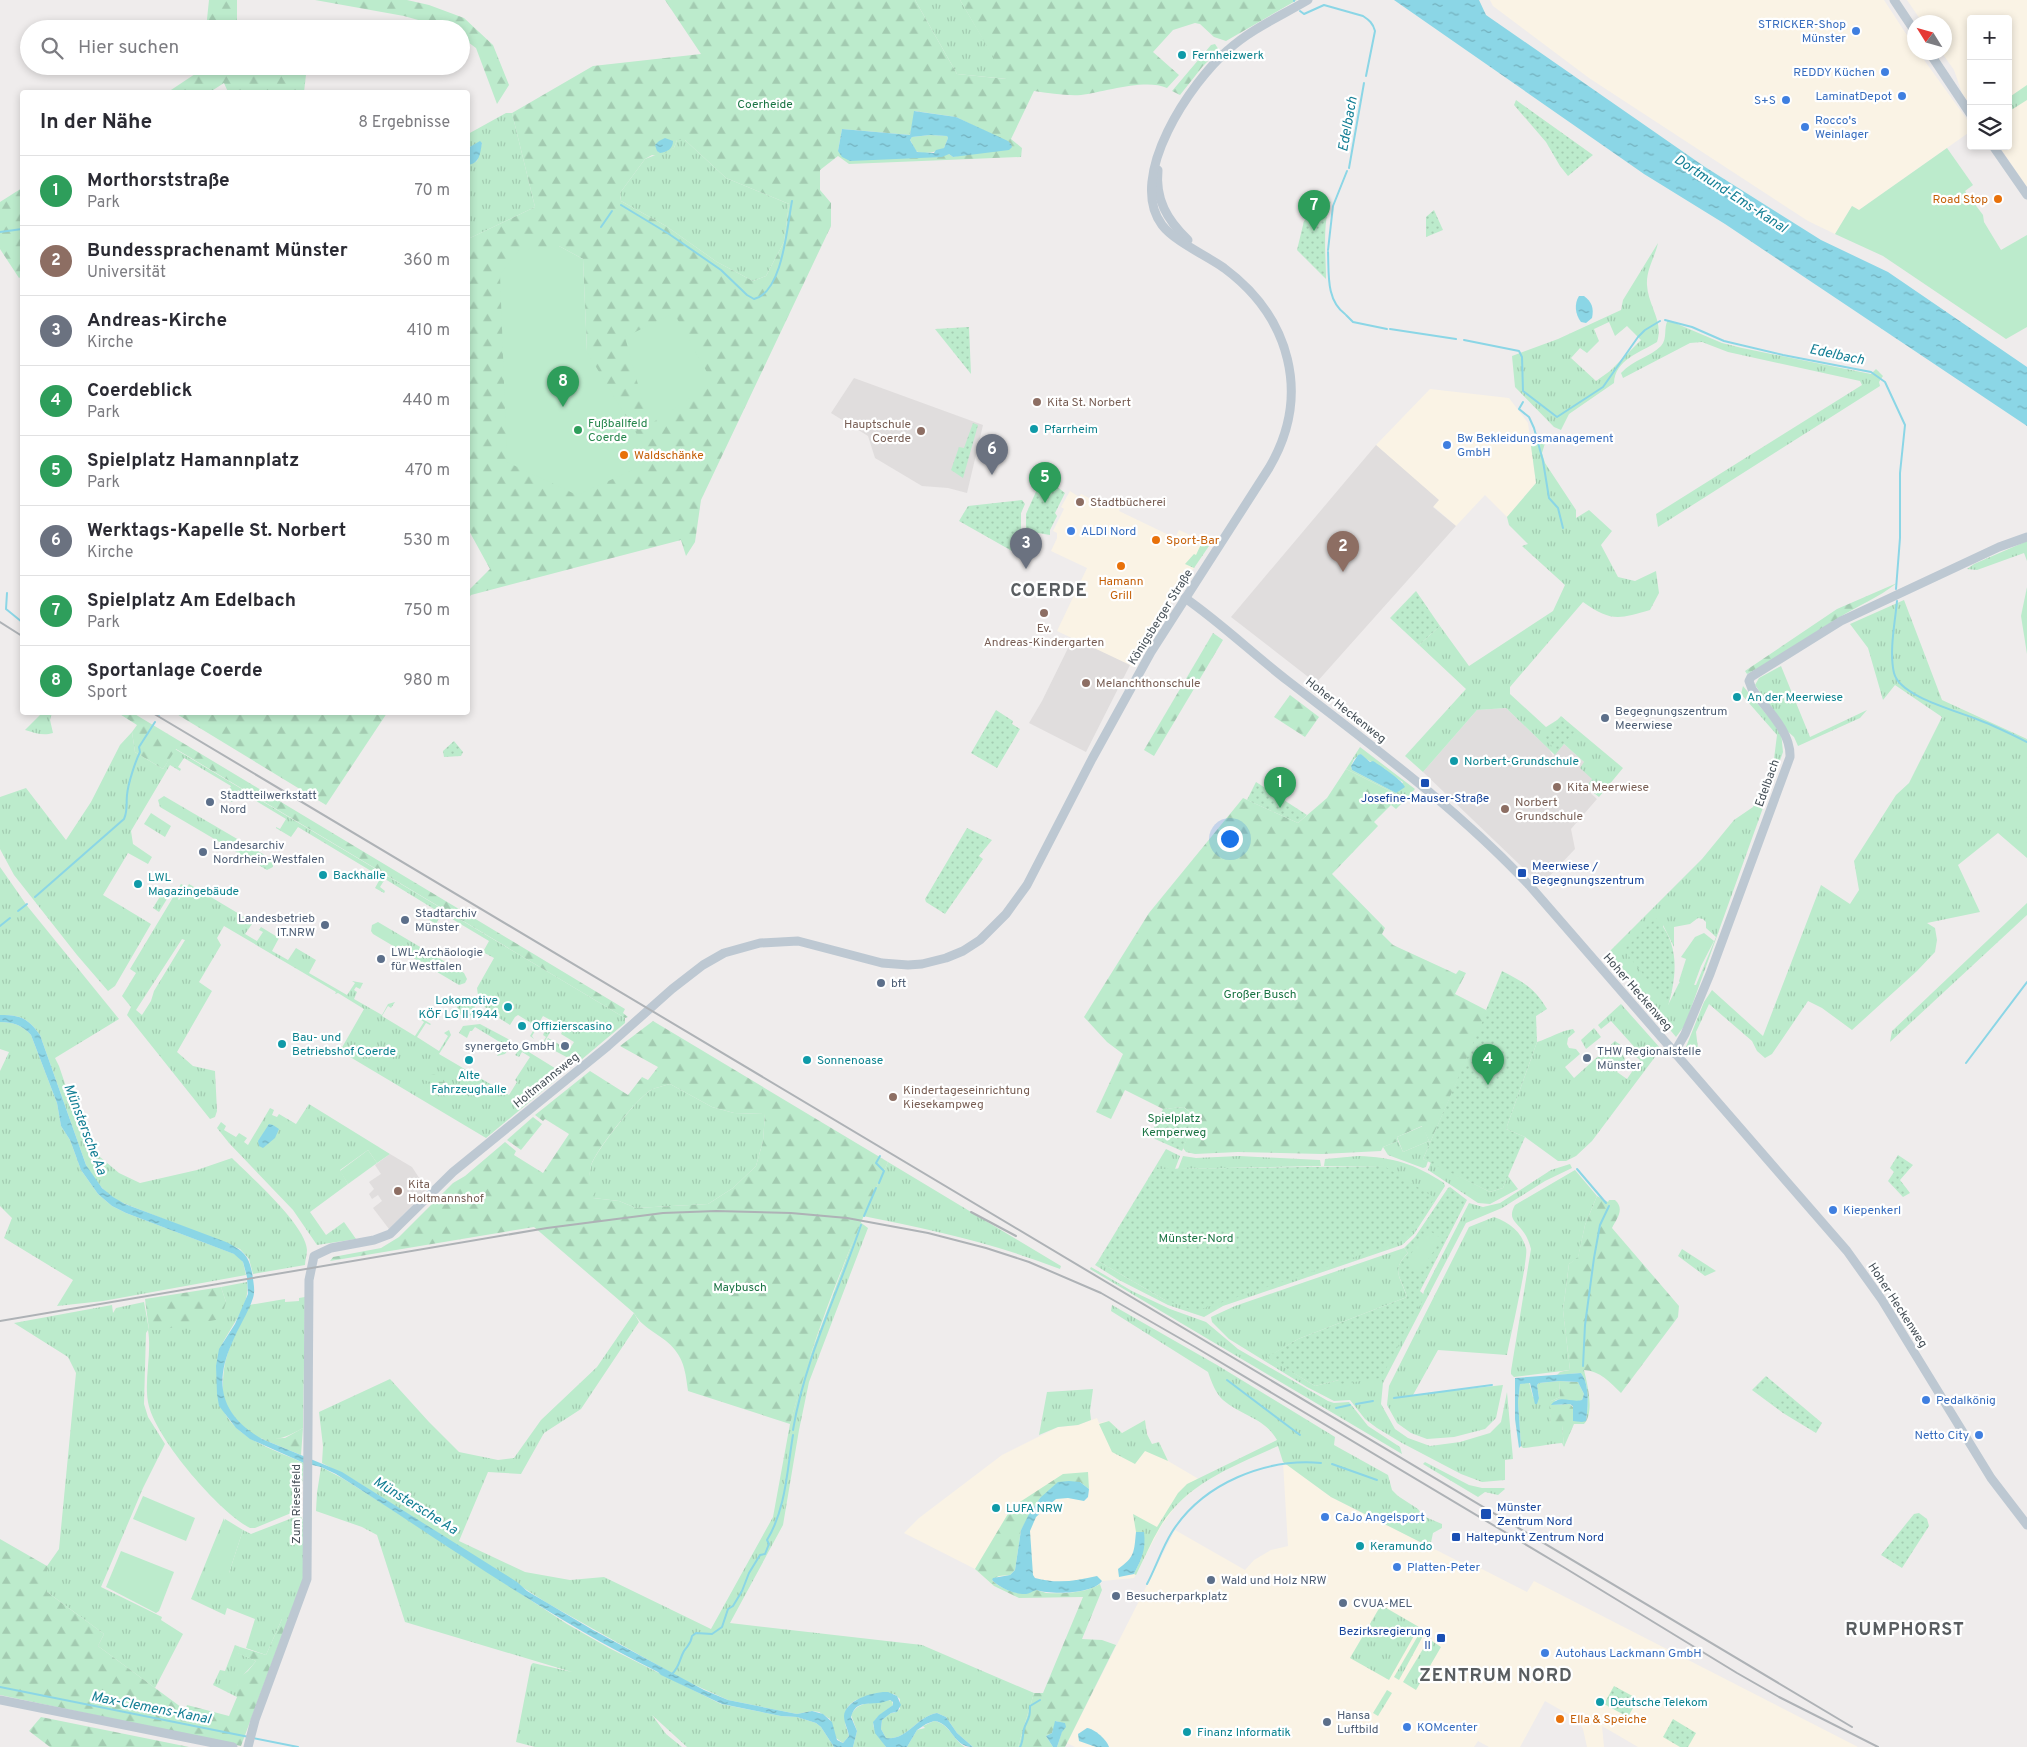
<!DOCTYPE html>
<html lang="de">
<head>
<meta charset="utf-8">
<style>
  :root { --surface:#fff; --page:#f2f2f3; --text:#2b2b33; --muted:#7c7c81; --line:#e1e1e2; --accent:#0b8043 }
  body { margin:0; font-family:Overpass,sans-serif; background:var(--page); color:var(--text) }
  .controls { position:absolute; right:15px; top:15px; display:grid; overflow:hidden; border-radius:5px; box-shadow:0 2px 8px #0003 }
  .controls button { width:45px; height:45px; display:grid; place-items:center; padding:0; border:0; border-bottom:1px solid var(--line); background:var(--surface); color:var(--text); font:25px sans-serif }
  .compass { position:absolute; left:1907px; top:15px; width:45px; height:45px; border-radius:50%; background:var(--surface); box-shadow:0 2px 8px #0003; rotate:307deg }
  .you { position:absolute; left:1229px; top:838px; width:18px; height:18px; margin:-12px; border:4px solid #fff; border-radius:50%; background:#1a73e8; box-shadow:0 0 0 8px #1a73e833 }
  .badge { display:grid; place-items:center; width:32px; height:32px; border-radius:50%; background:var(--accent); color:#fff; font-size:16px; font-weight:700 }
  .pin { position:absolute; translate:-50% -41px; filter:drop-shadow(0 1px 2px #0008) }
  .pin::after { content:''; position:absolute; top:26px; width:18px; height:15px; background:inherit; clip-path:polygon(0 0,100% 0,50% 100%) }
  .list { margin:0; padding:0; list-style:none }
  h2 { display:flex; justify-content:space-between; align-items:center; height:65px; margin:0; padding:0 20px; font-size:21px }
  h2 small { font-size:16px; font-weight:400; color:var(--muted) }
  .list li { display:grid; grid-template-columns:32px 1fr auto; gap:15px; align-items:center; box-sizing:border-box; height:70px; padding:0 20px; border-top:1px solid var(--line) }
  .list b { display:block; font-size:19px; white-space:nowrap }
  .list p { margin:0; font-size:16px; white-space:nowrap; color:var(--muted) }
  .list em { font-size:16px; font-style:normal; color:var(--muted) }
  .icon { flex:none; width:28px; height:28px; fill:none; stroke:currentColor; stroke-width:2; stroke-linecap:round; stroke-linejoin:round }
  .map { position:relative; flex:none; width:2027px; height:1747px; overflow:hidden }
  .search { position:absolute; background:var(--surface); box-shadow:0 2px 8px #0003; left:20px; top:20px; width:450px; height:55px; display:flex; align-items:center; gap:12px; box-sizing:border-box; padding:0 18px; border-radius:28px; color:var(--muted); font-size:19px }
  .panel { position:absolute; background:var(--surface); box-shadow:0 2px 8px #0003; left:20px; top:90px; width:450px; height:625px; border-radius:5px }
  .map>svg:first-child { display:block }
  .commercial { fill:#faf3e5 }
  .education { fill:#e0dddd }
  .grass { fill:url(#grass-tufts); fill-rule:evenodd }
  .forest { fill:url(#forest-firs); fill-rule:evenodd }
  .wetland { fill:url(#wetland-marsh) }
  .park { fill:url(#park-dots) }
  .pitch { fill:#bcebcc }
  .water { fill:url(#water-ripples); fill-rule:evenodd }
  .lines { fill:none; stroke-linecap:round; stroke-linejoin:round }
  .stream { stroke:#8bd6e6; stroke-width:2 }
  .secondary { stroke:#bdc8d2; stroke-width:9 }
  .rail { stroke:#aeb2b6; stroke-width:2 }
  .shop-dot { fill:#3f7fe0; stroke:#fff; stroke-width:2 }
  .culture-dot { fill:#0f9aa8; stroke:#fff; stroke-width:2 }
  .food-dot { fill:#e8710a; stroke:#fff; stroke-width:2 }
  .education-dot { fill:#8d6e63; stroke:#fff; stroke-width:2 }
  .leisure-dot { fill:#2e9e5b; stroke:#fff; stroke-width:2 }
  .service-dot { fill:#5c6f8a; stroke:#fff; stroke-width:2 }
  .transit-dot { fill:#1a4fb4; stroke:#fff; stroke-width:2 }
  .labels { text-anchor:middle; stroke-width:4.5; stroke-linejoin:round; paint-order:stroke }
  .shop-label { font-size:12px; fill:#366cbe; stroke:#fff; text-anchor:start }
  .culture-label { font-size:12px; fill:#0d838f; stroke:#fff; text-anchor:start }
  .park-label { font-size:12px; fill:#1b7444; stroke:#fff }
  .food-label { font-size:12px; fill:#c56008; stroke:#fff; text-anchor:start }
  .education-label { font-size:12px; fill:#785e54; stroke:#fff; text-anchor:start }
  .leisure-label { font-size:12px; fill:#27864d; stroke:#fff; text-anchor:start }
  .street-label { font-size:12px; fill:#465058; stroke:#fff }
  .service-label { font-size:12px; fill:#4e5e75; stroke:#fff; text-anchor:start }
  .transit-label { font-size:12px; fill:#164399; stroke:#fff; text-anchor:start }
  .water-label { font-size:14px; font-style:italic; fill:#147f95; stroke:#fff }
  .district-label { font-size:18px; font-weight:bold; letter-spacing:1px; fill:#595d60; stroke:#fff }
</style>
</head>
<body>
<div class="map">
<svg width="2027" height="1747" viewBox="0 0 2027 1747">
  <defs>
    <pattern id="grass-tufts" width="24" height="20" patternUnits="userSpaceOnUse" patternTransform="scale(1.25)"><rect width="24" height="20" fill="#bcebcc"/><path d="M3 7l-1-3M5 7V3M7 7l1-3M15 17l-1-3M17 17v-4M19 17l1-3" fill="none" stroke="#a3cbb1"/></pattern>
    <pattern id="forest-firs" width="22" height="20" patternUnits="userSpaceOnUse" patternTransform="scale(1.25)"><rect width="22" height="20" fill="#bcebcc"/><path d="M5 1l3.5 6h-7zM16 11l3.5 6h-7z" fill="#a3cbb1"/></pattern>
    <pattern id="wetland-marsh" width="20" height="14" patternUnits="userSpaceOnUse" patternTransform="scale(1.25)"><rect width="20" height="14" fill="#bcebcc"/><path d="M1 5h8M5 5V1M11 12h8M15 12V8" fill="none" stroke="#a3cbb1"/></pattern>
    <pattern id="park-dots" width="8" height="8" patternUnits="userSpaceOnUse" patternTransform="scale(1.25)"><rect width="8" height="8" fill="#bcebcc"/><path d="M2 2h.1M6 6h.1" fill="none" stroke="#a3cbb1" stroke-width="1.8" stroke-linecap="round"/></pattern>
    <pattern id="water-ripples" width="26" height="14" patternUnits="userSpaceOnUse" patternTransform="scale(1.25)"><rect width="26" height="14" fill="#8bd6e6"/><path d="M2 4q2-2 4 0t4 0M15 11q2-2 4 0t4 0" fill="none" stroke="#73b0bd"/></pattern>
  </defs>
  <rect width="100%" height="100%" fill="#efecec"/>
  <!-- commercial -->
  <g class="commercial">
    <path d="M 1490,0 L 1884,0 L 1914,46 L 1914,52 L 1919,53 L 1971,125 L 1971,131 L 1859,210 L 1852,206 L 1835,234 L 1808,221 L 1589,78 L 1493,6 Z"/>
    <path d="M 1907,0 L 2027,0 L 2027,187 L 1999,146 L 2008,146 L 2008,19 L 1971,19 L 1971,106 L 1962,93 L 1954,70 L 1942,53 L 1944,52 L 1944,22 L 1922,22 Z"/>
    <path d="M 1430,389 L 1509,398 L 1528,423 L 1536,483 L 1507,517 L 1485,495 L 1456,526 L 1433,506 L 1438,500 L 1376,445 Z"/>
    <path d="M 1070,491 L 1079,497 L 1081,494 L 1109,508 L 1113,500 L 1122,505 L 1119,511 L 1175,538 L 1179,530 L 1210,544 L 1170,604 L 1133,667 L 1057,631 L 1087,568 L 1051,551 L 1057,538 L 1057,533 L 1053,531 L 1064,509 L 1061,507 Z"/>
    <path d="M 1097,1418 L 1099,1423 L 1109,1421 L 1122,1433 L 1145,1420 L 1147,1434 L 1152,1445 L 1159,1442 L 1168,1461 L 1197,1478 L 1202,1483 L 1178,1503 L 1161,1526 L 1134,1578 L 1102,1581 L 1100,1584 L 1102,1590 L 994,1586 L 975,1569 L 904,1533 L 919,1518 L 1002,1455 L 1058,1427 L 1078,1425 Z"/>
    <path d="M 1283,1462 L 1331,1497 L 1456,1560 L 1474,1565 L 1527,1592 L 1534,1581 L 1858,1747 L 1638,1747 L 1602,1726 L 1604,1747 L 1587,1747 L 1583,1729 L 1579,1723 L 1573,1717 L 1545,1701 L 1520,1747 L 1489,1747 L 1478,1741 L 1474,1747 L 1075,1747 L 1067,1743 L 1175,1530 L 1245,1570 L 1254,1560 L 1271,1550 L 1288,1546 Z"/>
  </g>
  <!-- education -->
  <g class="education">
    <path d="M 854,378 L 983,425 L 967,493 L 948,488 L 922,486 L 875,458 L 868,436 L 831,413 Z"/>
    <path d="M 1376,445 L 1439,500 L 1433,507 L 1456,526 L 1316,683 L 1231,617 Z"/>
    <path d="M 1073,638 L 1130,665 L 1086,752 L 1029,723 L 1042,701 Z"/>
    <path d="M 1506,708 L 1549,749 L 1553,756 L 1564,744 L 1585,763 L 1593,779 L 1585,788 L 1597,799 L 1571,829 L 1575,849 L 1541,885 L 1423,772 L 1477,710 Z"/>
    <path d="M 390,1154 L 412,1167 L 427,1190 L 389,1229 L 373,1208 L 382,1201 L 378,1195 L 372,1199 L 369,1194 L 374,1189 L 369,1182 L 381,1174 L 375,1165 Z"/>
  </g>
  <!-- grass -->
  <g class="grass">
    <path d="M 915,0 L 960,0 L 1007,79 L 957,74 Z"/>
    <path d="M 2027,85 L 2027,100 L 2008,112 L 2008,98 Z"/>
    <path d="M 506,113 L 512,113 L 535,207 L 468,239 L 468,165 L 477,161 L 482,143 L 480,142 L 468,148 L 468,134 Z"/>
    <path d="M 677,140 L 685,140 L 726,178 L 789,204 L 784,242 L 766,276 L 753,281 L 717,262 L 666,226 L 621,201 L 620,193 L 645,159 L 674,148 Z"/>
    <path d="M 1658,243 C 1655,257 1646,270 1647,285 C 1648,306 1664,321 1657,342 C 1639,353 1615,360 1614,383 L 1569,414 L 1561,430 L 1554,427 L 1515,387 L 1512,356 L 1558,339 L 1621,310 L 1623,300 ZM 1609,322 L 1615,336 L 1627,326 L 1641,340 L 1610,371 L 1596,381 L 1571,358 L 1580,348 L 1587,353 L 1599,341 L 1594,329 Z"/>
    <path d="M 1668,320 L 1722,343 L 1742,348 L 1871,374 L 1876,369 L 1883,376 L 1879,382 L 1880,386 L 1658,527 L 1656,514 L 1862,385 L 1860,381 L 1728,352 L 1702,342 L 1690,343 L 1623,378 L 1621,373 C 1634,359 1650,357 1661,346 C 1668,338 1663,328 1668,320 Z"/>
    <path d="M 1546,440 L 1542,453 L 1545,463 L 1576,510 L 1576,518 L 1589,510 L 1612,531 L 1601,545 L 1618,577 L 1635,581 L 1656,571 L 1659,593 L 1650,610 C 1619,619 1611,622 1583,602 L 1510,687 L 1510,694 L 1546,727 L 1562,717 L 1623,768 L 1599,797 L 1586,787 L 1592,779 L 1580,768 L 1584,762 L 1564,744 L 1555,755 L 1506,708 L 1477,710 L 1423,772 L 1405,756 L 1466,689 L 1419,645 L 1440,626 L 1469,666 L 1553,611 L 1565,585 L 1522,546 L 1528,544 L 1509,525 L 1507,517 L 1536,483 L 1531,446 Z"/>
    <path d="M 2027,541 L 2027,561 L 2024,553 L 1977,570 L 1967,569 L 1974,564 Z"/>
    <path d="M 1202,542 L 1209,546 L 1194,568 L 1185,564 L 1194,554 L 1196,555 Z"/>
    <path d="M 2027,587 L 2027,654 L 2021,616 Z"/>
    <path d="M 1904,600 L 1942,700 L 2027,739 L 2027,858 L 1998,833 L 1958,865 L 1980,912 L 1927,923 L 1935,928 L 1937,940 L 1935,952 L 1917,971 L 1852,1030 L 1822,1008 L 1808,1001 L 1772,1054 L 1765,1058 L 1757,1051 L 1752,1041 L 1709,1004 L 1696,1032 L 1698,1049 L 1692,1056 L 1686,1047 L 1704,1002 L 1712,990 L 1763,1036 L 1821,885 L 1850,904 L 1859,890 L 1854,861 L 1896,795 L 1909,783 L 1942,717 L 1895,685 L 1883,700 L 1868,648 L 1850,624 Z"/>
    <path d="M 1781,666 L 1810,737 L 1867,710 L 1860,718 L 1798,746 L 1794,737 L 1786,730 L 1755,685 L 1759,678 Z"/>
    <path d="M 1743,686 L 1781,732 L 1783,752 L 1685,1025 L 1676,1037 L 1607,954 L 1702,859 L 1734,820 L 1753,807 L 1774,759 L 1777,735 L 1741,694 ZM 1698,918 L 1703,919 L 1706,922 L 1706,928 L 1716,937 L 1696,985 L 1679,983 L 1668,1005 L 1663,925 L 1674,947 L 1674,927 L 1690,924 Z"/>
    <path d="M 42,713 L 52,713 L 50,720 L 53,733 C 43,736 35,733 25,730 Z"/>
    <path d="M 132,732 L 135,752 L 163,769 L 175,749 L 625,1018 L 625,1023 L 581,1060 L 572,1060 L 544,1045 L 548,1038 L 569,1050 L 574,1042 L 561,1034 L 562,1032 L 554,1026 L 543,1044 L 538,1042 L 543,1042 L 546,1037 L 543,1035 L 545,1031 L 548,1033 L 554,1022 L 543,1016 L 537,1026 L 541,1029 L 538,1032 L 535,1031 L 532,1036 L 534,1039 L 530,1036 L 536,1026 L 518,1015 L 515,1017 L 510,1025 C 495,1015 478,1008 477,988 L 494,958 L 479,950 L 480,948 L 484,950 L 489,941 L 442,913 L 436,924 L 428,919 L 434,909 L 385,879 L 380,887 L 385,891 L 384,893 L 375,888 L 381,877 L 298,827 L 291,837 L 276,828 L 276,827 L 280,829 L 286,819 L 238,790 L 232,802 L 224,798 L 231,786 L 184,758 L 178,767 L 181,769 L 180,771 L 170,765 L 131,831 L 133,844 L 152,857 L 148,864 L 128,853 L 103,895 L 151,924 L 115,986 L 108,991 L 77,955 L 14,875 L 0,849 L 0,797 L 26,788 L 66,840 L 91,802 L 120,745 Z"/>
    <path d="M 1360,747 L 1415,789 L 1406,799 L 1346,769 ZM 1361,754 L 1366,759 L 1385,769 L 1389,774 L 1403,782 L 1396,793 L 1352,770 L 1351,766 L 1354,759 Z"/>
    <path d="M 164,796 L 273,860 L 273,867 L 267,870 L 160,807 L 158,800 Z"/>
    <path d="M 151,813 L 171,826 L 165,837 L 144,824 Z"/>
    <path d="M 0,867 L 28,907 L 119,1019 L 55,1058 L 59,1066 L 80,1128 L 100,1157 L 119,1173 L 140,1183 L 197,1170 L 232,1158 C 250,1176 306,1225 307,1250 C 307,1255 305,1260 305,1265 L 253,1274 L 249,1259 L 240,1249 L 118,1201 C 104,1192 94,1180 86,1165 L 40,1035 C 29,1019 19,1014 0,1015 Z"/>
    <path d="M 181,884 L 185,886 L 178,899 L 179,900 L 189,884 L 251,921 L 252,924 L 245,934 L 257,941 L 263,932 L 259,930 L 261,927 L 279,938 L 272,951 L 288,960 L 296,948 L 316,960 L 309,973 L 347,995 L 355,983 L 352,981 L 363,983 L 360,989 L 356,987 L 354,990 L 357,992 L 354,999 L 382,1015 L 388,1004 L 395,1002 L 391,1008 L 388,1006 L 382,1016 L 415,1036 L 424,1022 L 420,1019 L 421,1018 L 431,1024 L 430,1025 L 426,1023 L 417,1037 L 439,1051 L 448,1036 L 444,1033 L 449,1030 L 451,1035 L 439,1054 L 509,1095 L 517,1082 L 515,1080 L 530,1057 L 522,1052 L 519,1057 L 515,1055 L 519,1050 L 524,1049 L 558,1070 L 554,1071 L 554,1075 L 558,1074 L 557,1079 L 486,1138 L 340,1051 L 364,1009 L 338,993 L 335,994 L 336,992 L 224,926 L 217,938 L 221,945 L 199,982 L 212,991 L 177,1052 L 193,1066 L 215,1071 L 217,1111 L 215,1117 L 210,1119 L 127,1015 L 131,1007 L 122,996 L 136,973 L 130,969 ZM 182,939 L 185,940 L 154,991 L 151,1001 L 142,1015 L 136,1010 Z"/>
    <path d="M 164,890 L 170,894 L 159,912 L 153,908 Z"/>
    <path d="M 2027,903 L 2027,915 L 1890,1042 L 1892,1031 Z"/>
    <path d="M 378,922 L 464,973 L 467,979 L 465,983 L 459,985 L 373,934 L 371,931 L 372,925 Z"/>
    <circle cx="466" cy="1008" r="9"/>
    <path d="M 1621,1004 L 1661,1049 L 1592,1141 L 1576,1156 L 1566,1161 L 1558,1161 L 1525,1137 L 1506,1129 L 1537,1042 C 1550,1038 1560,1031 1573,1029 L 1575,1032 L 1568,1038 L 1567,1044 L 1569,1048 L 1576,1049 L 1580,1054 L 1565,1067 L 1574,1078 L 1615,1041 L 1622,1046 L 1619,1049 L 1625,1059 L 1617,1072 L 1627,1079 L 1640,1060 L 1634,1055 L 1638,1051 L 1611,1021 L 1601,1029 L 1598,1025 Z"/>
    <path d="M 0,1022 C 13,1022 22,1025 31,1035 L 57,1103 L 61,1126 L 70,1140 L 81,1170 L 98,1194 L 112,1206 L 126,1213 L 237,1255 L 243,1262 L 246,1275 L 103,1301 L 57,1306 L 73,1280 L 4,1238 L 12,1218 L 0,1206 L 0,1071 L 9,1052 L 0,1049 Z"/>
    <path d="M 480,1024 L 510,1040 L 510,1047 L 505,1054 L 497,1056 L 503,1044 L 475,1027 L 472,1031 L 470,1031 L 467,1038 L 459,1033 L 463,1026 Z"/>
    <path d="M 1594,1028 L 1601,1037 L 1586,1049 L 1581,1040 Z"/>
    <path d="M 670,1084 L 712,1107 L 734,1113 L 765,1114 L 763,1141 L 756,1166 L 733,1188 L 708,1204 L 636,1208 L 619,1201 L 593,1198 C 591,1188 588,1176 591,1166 C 595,1152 638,1097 651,1090 C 657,1087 664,1086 670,1084 Z"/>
    <path d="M 309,1104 L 390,1154 L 377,1163 L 368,1150 L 340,1170 L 348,1184 L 310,1212 L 326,1235 L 344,1222 L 356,1239 L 317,1245 L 293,1210 L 229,1143 L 217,1128 L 221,1122 L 226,1126 L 224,1130 L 236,1137 L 239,1133 L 247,1138 L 244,1142 L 248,1145 L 270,1108 L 274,1110 L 272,1115 L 277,1117 L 279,1114 L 296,1124 Z"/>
    <path d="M 1398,1141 L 1403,1152 L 1429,1141 L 1430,1143 L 1423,1159 L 1428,1161 L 1426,1167 L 1423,1168 L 1388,1155 L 1383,1147 Z"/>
    <path d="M 1166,1149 L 1180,1156 L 1175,1169 L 1154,1169 Z"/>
    <path d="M 1183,1156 L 1196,1158 L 1239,1156 L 1320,1160 L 1321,1166 L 1178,1169 Z"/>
    <path d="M 1358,1156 C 1393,1157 1415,1164 1444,1183 L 1445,1186 L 1414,1234 L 1402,1245 L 1223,1306 L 1204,1317 L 1168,1305 L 1119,1280 L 1095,1265 L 1098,1261 L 1165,1300 L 1384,1166 L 1324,1166 L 1325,1159 Z"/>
    <path d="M 888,1162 L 1061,1266 L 1060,1269 C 996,1244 930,1229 863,1216 Z"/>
    <path d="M 1431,1162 L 1490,1192 L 1503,1188 L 1508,1176 L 1518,1189 L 1490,1204 L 1478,1203 L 1428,1170 Z"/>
    <path d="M 1570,1164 L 1572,1168 L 1545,1181 L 1502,1208 L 1466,1223 L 1383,1383 L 1381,1404 L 1395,1429 L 1408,1438 L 1430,1446 L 1460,1442 L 1490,1433 L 1501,1422 L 1507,1392 L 1513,1459 L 1505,1460 L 1505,1480 L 1482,1482 L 1461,1474 L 1402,1443 L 1377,1428 L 1365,1419 L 1350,1400 L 1334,1401 L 1307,1387 L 1229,1339 L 1212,1322 L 1211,1317 L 1235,1306 L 1404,1248 L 1408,1253 C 1391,1270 1400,1276 1407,1297 L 1298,1339 L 1268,1357 L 1315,1386 L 1339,1380 L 1424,1296 L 1423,1295 L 1424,1291 L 1469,1203 L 1483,1207 L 1500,1203 L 1551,1170 Z"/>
    <path d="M 1575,1170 L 1597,1196 L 1585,1225 L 1578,1258 L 1569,1264 L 1563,1310 L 1570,1370 L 1514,1377 L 1511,1374 L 1511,1371 L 1531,1249 C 1529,1242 1527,1236 1522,1230 C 1514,1220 1508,1218 1515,1205 Z"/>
    <path d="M 1494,1217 C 1510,1223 1521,1231 1526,1248 C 1529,1257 1510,1338 1507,1355 L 1438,1350 L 1413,1395 L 1503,1385 L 1496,1418 L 1485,1429 L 1454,1437 L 1427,1439 L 1411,1433 L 1397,1423 L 1387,1405 L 1389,1386 L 1469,1227 Z"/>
    <path d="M 860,1222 L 868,1228 L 809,1382 L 799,1430 L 783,1525 L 730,1623 L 922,1645 L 1034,1693 L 1018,1747 L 973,1747 L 957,1733 L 946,1717 L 937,1713 C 917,1716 907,1741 886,1738 L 881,1729 L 882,1720 L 891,1713 L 894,1713 L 900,1709 L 900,1699 L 894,1694 C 875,1696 842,1694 845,1721 C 845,1726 848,1731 849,1736 L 843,1743 L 836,1738 L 830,1719 L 819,1712 L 812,1711 L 797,1714 L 728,1700 L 686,1681 L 547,1603 L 356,1481 L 322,1463 L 323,1446 L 319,1412 L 390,1379 L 429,1422 L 459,1452 L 498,1460 L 514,1458 L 541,1420 L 597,1367 L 634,1313 L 639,1322 L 581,1409 L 544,1433 L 521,1474 L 488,1472 L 459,1541 L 525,1572 L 570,1580 L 604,1577 L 711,1629 L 773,1517 L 790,1424 L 803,1375 Z"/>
    <path d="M 1682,1249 L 1716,1271 L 1705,1276 L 1678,1256 Z"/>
    <path d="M 1091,1267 L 1132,1291 L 1170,1309 L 1206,1322 L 1238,1349 L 1328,1401 L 1334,1403 L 1349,1402 L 1368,1426 L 1400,1447 L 1402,1454 L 1090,1269 Z"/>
    <path d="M 247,1282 C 250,1301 238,1317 229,1332 C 219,1348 217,1356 217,1375 C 215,1433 259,1443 304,1463 L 300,1507 L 296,1511 L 255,1528 L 250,1528 C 219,1512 154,1437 148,1402 C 144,1379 152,1353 148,1330 L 146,1333 L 144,1404 L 148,1417 L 165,1444 L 143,1488 L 101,1587 L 162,1617 L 161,1620 L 183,1634 L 155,1688 L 98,1646 L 104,1634 L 47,1592 L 47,1566 L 59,1549 L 76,1373 L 68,1357 L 14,1323 L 112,1305 L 113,1313 L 116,1308 L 144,1302 L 149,1330 L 226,1302 L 221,1287 Z"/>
    <path d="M 305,1297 L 303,1428 C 291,1435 278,1441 264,1439 C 250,1438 228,1412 224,1400 C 222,1391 223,1378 224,1369 C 227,1347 240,1326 249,1305 L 285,1299 L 285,1302 L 299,1301 L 299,1298 Z"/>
    <path d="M 1112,1305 L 1217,1365 L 1335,1437 L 1334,1445 L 1388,1475 L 1392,1490 L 1398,1496 L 1418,1509 L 1423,1516 L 1442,1524 L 1442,1528 L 1433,1533 L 1430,1547 L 1331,1497 L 1283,1462 L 1278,1446 C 1234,1466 1186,1483 1160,1527 C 1151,1542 1144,1559 1136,1575 L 1134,1574 L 1141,1559 L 1144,1532 L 1136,1532 L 1133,1514 L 1157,1527 L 1178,1493 L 1187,1484 L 1277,1440 C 1265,1418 1240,1415 1223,1400 C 1216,1394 1211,1381 1208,1372 L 1111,1311 Z"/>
    <path d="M 1559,1381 L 1560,1397 L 1551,1401 L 1550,1404 L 1551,1424 L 1562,1424 L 1564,1447 L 1562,1443 C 1548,1444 1537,1447 1523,1448 L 1521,1446 L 1518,1402 L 1520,1384 L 1529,1382 L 1533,1397 L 1539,1398 L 1537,1385 L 1539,1383 Z"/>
    <path d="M 1093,1389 L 1090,1411 L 1091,1420 L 1078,1425 L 1058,1427 L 1039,1435 L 1047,1392 Z"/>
    <path d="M 1145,1420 L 1147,1434 L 1152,1444 L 1159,1442 L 1168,1461 L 1145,1451 L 1135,1464 L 1112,1452 L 1099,1424 L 1109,1421 L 1122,1433 Z"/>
    <path d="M 1425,1462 L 1469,1485 L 1482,1488 L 1504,1488 L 1505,1489 L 1498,1495 L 1485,1492 L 1478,1497 L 1423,1464 Z"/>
    <path d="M 321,1467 L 342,1478 L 396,1512 L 567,1624 L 609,1648 L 721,1704 L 781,1716 L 797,1717 L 816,1723 L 821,1727 L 834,1747 L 687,1747 L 652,1715 L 666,1734 L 682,1747 L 535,1747 L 516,1742 L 531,1665 L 533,1663 L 572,1672 L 405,1622 L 377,1535 L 362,1527 L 316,1511 L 317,1493 Z"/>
    <path d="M 300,1515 L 304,1522 L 303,1581 L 288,1619 L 282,1619 L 266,1655 L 246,1648 L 255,1619 L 227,1608 L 225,1615 L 191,1599 L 224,1518 L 229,1573 L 243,1530 L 251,1534 Z"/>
    <path d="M 1381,1605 L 1419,1627 L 1389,1680 L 1350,1658 Z"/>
    <path d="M 1419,1634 L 1423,1636 L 1399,1680 L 1394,1677 Z"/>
    <path d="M 1429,1639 L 1441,1647 L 1416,1690 L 1403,1682 Z"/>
    <path d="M 235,1645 L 240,1647 L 238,1653 L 256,1661 C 246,1674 235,1678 237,1697 L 213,1685 L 220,1670 L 225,1671 Z"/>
    <path d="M 1387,1690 L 1392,1693 L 1378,1716 L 1373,1713 Z"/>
    <path d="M 888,1700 L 892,1701 L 893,1705 C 867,1725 869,1720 886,1747 L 853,1747 L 857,1731 L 851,1715 C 860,1699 873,1705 888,1700 Z"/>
    <path d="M 934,1721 C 949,1723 954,1741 965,1747 L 907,1747 L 917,1730 L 925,1728 L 923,1726 Z"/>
  </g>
  <!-- forest -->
  <g class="forest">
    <path d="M 209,0 L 237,0 L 237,29 L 206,29 Z"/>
    <path d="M 315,0 L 407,0 L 429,5 L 464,18 L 493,45 L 509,85 L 497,104 L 476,48 L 461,37 L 461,29 L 450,29 L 404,16 Z"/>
    <path d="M 665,0 L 915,0 L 957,74 L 1006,79 L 960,0 L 1297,0 L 1226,41 L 1214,37 L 1200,24 L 1195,23 L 1173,30 L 1153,52 L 1179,75 L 1167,88 C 1146,78 1104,92 1081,95 C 1066,96 1049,93 1034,91 L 1011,139 L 1022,148 L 1021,157 L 849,164 L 838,156 L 820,170 L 820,190 L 831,203 L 831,226 L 701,500 L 695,542 L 686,556 L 681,540 L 471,595 L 468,599 L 468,591 L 490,569 L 468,529 L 468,239 L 535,207 L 512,113 L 593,66 L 701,54 ZM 915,111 L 956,117 L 1011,144 L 953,157 L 949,154 L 838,151 L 842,129 L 910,135 ZM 677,140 L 685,140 L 726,178 L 789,204 L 784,242 L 766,276 L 753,281 L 717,262 L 666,226 L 621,201 L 620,193 L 645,159 L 652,155 L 660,156 L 674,148 ZM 559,246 L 583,259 L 587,352 Z"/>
    <path d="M 1215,44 L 1219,50 L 1203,66 L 1180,95 L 1172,91 L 1211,45 Z"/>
    <path d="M 207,66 L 307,66 L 304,92 L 228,92 L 224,83 L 210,92 L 168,92 Z"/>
    <path d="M 930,135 L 947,136 L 948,138 L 944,148 C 939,152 921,155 916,151 C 914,149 912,142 910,140 L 912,137 Z"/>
    <path d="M 22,188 L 22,276 L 19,278 L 0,249 L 0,202 Z"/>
    <path d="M 1897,583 C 1878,598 1857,606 1837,619 C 1807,637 1779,658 1747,674 L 1745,671 L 1837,609 Z"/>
    <path d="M 1213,633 L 1223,640 L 1154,756 L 1144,750 Z"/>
    <path d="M 1290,695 L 1319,717 L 1305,737 L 1274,717 Z"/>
    <path d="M 118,713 L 133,713 L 625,1009 L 623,1013 L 628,1017 L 625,1018 L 176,749 L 163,769 L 135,752 L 132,732 L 137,725 Z"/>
    <path d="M 175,713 L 387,713 L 326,805 Z"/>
    <path d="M 1346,769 L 1406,799 L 1396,809 L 1391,805 L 1374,822 L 1378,826 L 1332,874 L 1385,928 L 1382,934 L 1393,945 L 1456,974 L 1459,970 L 1466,973 L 1455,994 L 1488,1011 L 1430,1143 L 1422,1126 L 1397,1137 L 1398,1141 L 1383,1147 L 1381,1151 L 1322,1154 L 1238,1152 L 1195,1154 L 1186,1152 L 1183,1148 L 1196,1117 L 1184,1107 L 1163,1109 L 1125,1090 L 1111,1119 L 1096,1112 L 1123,1054 L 1107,1042 L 1084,1017 L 1149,913 L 1243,798 L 1298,823 L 1327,798 Z"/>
    <path d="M 653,1021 L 888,1162 C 849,1246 814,1334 790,1424 L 688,1391 C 686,1377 685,1362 675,1350 C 664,1335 643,1330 634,1313 L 534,1227 L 330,1261 L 333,1257 L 381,1248 L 399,1237 L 453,1183 L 465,1176 L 505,1142 L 516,1151 L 514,1155 L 543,1173 L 569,1134 L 545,1119 L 543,1121 L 535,1115 L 590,1071 L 628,1095 L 642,1077 L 648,1080 L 658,1067 L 620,1046 ZM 670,1084 L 712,1107 L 734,1113 L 765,1114 L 763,1141 L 756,1166 L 733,1188 L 708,1204 L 636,1208 L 619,1201 L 593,1198 L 595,1192 C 591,1184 588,1176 591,1166 C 595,1151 638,1097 651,1090 C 657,1087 664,1086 670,1084 Z"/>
    <path d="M 533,1117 L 542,1124 L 521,1150 L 507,1140 Z"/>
    <path d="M 1597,1196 L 1608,1202 L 1609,1200 L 1615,1200 C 1625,1209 1617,1218 1612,1228 L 1679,1306 L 1678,1317 L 1621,1393 C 1610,1382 1600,1371 1584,1370 C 1587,1383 1595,1412 1584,1424 L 1574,1424 L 1564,1447 L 1562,1425 L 1551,1424 L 1549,1404 L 1551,1401 L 1560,1397 L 1559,1381 L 1578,1382 L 1584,1394 L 1582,1400 C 1574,1403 1565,1399 1556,1400 L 1552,1405 L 1570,1404 L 1586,1421 C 1588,1407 1590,1385 1581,1373 L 1557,1375 L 1560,1372 L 1570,1370 L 1563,1310 L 1569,1264 L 1578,1257 L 1585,1225 Z"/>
    <path d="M 221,1287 L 226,1302 L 221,1319 L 159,1330 L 149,1330 L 145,1299 Z"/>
    <path d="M 303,1428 L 301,1455 L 262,1439 L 285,1438 Z"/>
    <path d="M 1088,1472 L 1089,1489 L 1080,1482 L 1040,1498 L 1021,1530 L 1015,1570 L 1010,1575 L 999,1576 L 992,1580 C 997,1586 1012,1593 1020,1593 C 1025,1593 1030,1590 1035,1590 C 1039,1590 1042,1592 1046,1593 C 1063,1594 1086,1593 1100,1584 L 1102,1590 L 1082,1639 L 1102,1640 L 1116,1645 L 1065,1747 L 1057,1747 L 1062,1731 L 1065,1727 L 1062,1723 L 1056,1721 L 1052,1733 L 1046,1736 L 1053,1747 L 1018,1747 L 1034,1693 L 1043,1693 L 1083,1597 L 1019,1598 L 994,1586 L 975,1569 L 1012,1507 L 1063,1474 Z"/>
    <path d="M 0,1539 L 47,1566 L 47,1592 L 104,1634 L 98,1646 L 185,1710 L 187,1705 L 229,1716 L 237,1697 L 236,1690 L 239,1678 L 248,1671 L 256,1661 L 237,1653 L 240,1647 L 266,1655 L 282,1619 L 288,1619 L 241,1746 L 0,1695 Z"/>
    <path d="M 41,1717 L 189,1747 L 50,1747 L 29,1731 Z"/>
  </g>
  <!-- wetland -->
  <path class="wetland" d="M 434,1074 C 440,1078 448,1082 452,1088 L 452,1091 L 449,1094 C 443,1091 439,1085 434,1083 C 429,1081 426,1082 422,1078 Z"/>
  <!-- park -->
  <g class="park">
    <path d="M 1516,100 L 1593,155 L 1568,176 L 1560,166 L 1546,142 L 1514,105 Z"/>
    <path d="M 1327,200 L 1331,202 C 1322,220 1326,258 1326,279 L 1297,250 L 1304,221 Z"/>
    <path d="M 1434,210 L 1443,230 L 1426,237 L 1426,217 Z"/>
    <path d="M 969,327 L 971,374 L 935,329 Z"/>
    <path d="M 973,423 L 978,425 L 963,478 L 951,470 L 959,447 L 964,448 Z"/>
    <path d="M 1043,476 L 1065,493 L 1055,513 L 1057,516 L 1050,530 L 1050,535 L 1026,531 L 1026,514 Z"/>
    <path d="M 1022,500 L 1025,504 L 1021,513 L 1021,532 L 1012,551 L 959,521 L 968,506 Z"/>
    <path d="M 1416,591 L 1440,626 L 1419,645 L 1390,618 Z"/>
    <path d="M 996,710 L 1013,721 L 1012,724 L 1020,729 L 997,768 L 971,753 Z"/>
    <path d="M 1561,716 L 1576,730 L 1556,752 L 1553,749 L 1553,747 L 1542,737 Z"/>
    <path d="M 454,741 L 463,752 L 461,756 L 444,757 L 443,751 Z"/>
    <path d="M 1256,782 L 1307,815 L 1298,823 L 1247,800 Z"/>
    <path d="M 967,828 L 992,840 L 979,856 L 983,859 L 945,914 L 926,902 L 925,899 Z"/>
    <path d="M 1656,918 C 1680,944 1677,975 1668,1006 L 1624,950 Z"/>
    <path d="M 1502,971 C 1523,982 1535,988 1547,1009 L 1536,1016 L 1537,1042 L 1506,1129 L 1525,1137 L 1503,1188 L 1490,1192 L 1423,1159 L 1487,1011 L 1486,1010 Z"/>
    <path d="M 1184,1107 L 1196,1118 L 1182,1151 L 1155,1139 L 1151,1134 L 1163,1109 Z"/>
    <path d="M 1898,1155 L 1913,1165 L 1900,1180 L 1910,1193 L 1903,1197 L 1888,1181 L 1894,1172 L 1890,1168 Z"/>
    <path d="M 1384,1166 L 1435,1198 L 1413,1231 L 1393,1244 L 1196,1311 L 1165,1300 L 1098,1261 L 1154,1169 Z"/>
    <path d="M 1450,1187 L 1467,1200 L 1420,1291 L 1425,1296 L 1381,1378 L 1341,1384 L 1339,1380 L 1315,1386 L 1267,1357 L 1298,1339 L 1407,1297 C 1401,1276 1390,1271 1408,1253 L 1404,1248 L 1415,1237 L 1448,1188 Z"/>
    <path d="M 1766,1376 L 1822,1423 L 1816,1433 L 1783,1413 L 1752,1390 Z"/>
    <path d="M 1919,1513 L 1927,1519 L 1929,1526 L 1902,1568 L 1881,1555 L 1914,1514 Z"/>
    <path d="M 1614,1686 L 1638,1699 L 1628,1717 L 1604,1704 Z"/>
    <path d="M 1673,1719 L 1696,1733 L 1688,1747 L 1680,1747 L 1663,1737 Z"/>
  </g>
  <!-- pitch -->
  <g class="pitch">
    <path d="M 1947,148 L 1973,185 L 1965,191 L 1983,215 L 1984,222 L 2001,250 L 2027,235 L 2027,327 L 2006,339 L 1883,256 L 1835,234 L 1852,206 L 1859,210 Z"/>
    <path d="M 559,246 L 583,259 L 587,352 L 653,461 L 577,495 L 507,462 L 500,275 L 519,250 Z"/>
    <path d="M 674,313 L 713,383 L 649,425 L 625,337 Z"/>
    <path d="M 1704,933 L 1714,941 L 1701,966 L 1690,996 L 1685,999 L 1679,981 L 1686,959 L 1681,957 L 1695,937 Z"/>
    <path d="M 1423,1126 L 1429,1141 L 1403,1152 L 1397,1137 Z"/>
    <path d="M 368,1150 L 377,1163 L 348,1184 L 340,1171 Z"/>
    <path d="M 1427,1229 L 1442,1239 L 1419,1273 L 1405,1263 Z"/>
    <path d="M 1767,1380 L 1785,1395 L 1776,1406 L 1757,1391 Z"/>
    <path d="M 143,1496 L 195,1518 L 186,1541 L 133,1519 Z"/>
    <path d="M 225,1519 L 243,1530 L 229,1573 L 225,1576 L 206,1569 Z"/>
    <path d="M 121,1551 L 174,1572 L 159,1611 L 156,1613 L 106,1587 Z"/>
  </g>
  <!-- water -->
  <g class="water">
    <path d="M 1394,0 L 1479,0 L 1486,15 L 1705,167 L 1821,240 L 1888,272 L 2027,367 L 2027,426 L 1725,224 L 1644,174 Z"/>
    <path d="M 914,111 L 956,117 L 1008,141 L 1011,144 L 1012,147 L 1009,150 L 953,157 L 949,154 L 942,157 L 850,161 L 842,157 L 838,151 L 842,129 L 910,135 ZM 930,135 L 947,136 L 948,138 L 944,148 L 936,150 L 934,153 L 917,152 L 910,140 L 912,137 Z"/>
    <path d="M 665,138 L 673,141 C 673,149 667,152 660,153 L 657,151 L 655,145 L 659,141 Z"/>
    <path d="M 480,141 L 482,143 C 480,154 480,163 468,165 L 468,148 Z"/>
    <path d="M 1579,296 L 1584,296 C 1592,302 1594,308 1592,318 L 1586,323 L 1581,322 C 1575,314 1574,304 1579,296 Z"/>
    <path d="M 1361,754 L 1370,762 L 1373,761 C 1381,766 1402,780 1405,787 L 1396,793 L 1352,770 L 1351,766 L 1358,755 Z"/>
    <path d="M 0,1015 C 19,1014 29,1019 40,1035 L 86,1165 L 102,1188 L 113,1197 L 125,1204 L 226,1242 C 246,1252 250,1257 253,1279 C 254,1286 255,1291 253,1298 C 248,1313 238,1328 232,1343 C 213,1385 222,1416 262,1439 L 342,1472 L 517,1582 L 527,1591 L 593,1630 L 704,1690 L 728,1700 L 797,1714 L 812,1711 L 823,1714 L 832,1722 L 837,1740 L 843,1743 L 849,1736 C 848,1729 844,1723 844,1716 C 845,1700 874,1691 888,1692 L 897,1696 L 901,1705 L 897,1712 L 891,1713 L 882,1720 L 881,1729 L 886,1738 C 907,1741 917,1716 937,1713 L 946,1717 L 957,1733 L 973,1747 C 952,1747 953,1723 934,1721 L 926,1724 L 917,1730 L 907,1747 L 886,1747 L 875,1733 L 873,1722 L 879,1715 L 893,1705 L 893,1702 L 890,1700 C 885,1701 882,1703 878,1703 C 865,1704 855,1702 851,1717 L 857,1731 L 853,1747 L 834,1747 L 821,1727 L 816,1723 L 797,1717 L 781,1716 L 722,1704 L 661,1675 L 658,1672 C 546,1617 442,1541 336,1474 L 321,1467 L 304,1463 L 250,1439 L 236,1428 L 219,1406 L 217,1394 L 216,1366 L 219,1349 L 235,1324 L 248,1294 L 247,1277 L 243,1262 L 234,1254 L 126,1213 L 112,1206 L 98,1194 L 81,1170 L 70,1140 L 61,1126 L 57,1103 L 31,1035 C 22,1025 13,1022 0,1022 Z"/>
    <path d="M 269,1124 L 273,1125 L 279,1129 L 275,1138 L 263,1148 L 259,1146 L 258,1141 Z"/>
    <path d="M 1581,1373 C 1590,1385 1588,1407 1586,1421 L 1582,1422 L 1573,1421 L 1573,1406 L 1570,1404 L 1551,1405 C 1560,1394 1570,1403 1582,1400 L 1584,1394 L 1578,1382 L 1559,1381 L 1539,1383 L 1537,1385 L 1539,1398 L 1537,1404 L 1535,1404 L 1530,1383 L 1520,1384 L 1518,1402 L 1521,1446 L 1519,1448 L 1515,1419 L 1515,1378 Z"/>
    <path d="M 1069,1481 L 1080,1482 L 1089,1489 L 1088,1497 L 1084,1501 L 1068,1498 L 1056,1499 L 1036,1517 L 1030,1531 L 1033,1575 L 1035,1578 C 1057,1584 1076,1581 1097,1576 L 1102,1581 C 1093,1594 1051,1595 1037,1590 C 1032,1591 1029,1594 1026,1594 C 1016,1595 998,1587 992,1580 L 993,1578 L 1010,1575 L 1015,1570 L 1021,1530 L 1028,1516 L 1040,1498 L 1058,1482 Z"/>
    <path d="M 1136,1532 L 1144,1532 C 1146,1550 1142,1558 1134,1574 L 1119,1577 L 1118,1569 C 1135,1557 1134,1552 1136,1532 Z"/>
    <path d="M 1055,1721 L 1065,1723 L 1066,1727 L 1062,1732 L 1057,1747 L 1053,1747 L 1046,1736 L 1052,1733 Z"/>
    <path d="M 1087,1728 C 1095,1729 1107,1740 1109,1747 L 1096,1747 L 1079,1741 L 1078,1734 Z"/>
  </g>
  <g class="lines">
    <!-- stream -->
    <g class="stream">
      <path d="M 1294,0 L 1294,1"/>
      <path d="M 1300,11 L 1304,14 L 1324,5 L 1363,16 C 1369,20 1373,23 1375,31 L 1366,76"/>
      <path d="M 1349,168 L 1364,83"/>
      <path d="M 621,205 L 669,234 L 721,270 L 747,295 L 754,299 C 783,292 787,226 792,201"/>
      <path d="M 601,227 L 612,211"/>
      <path d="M 0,232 L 22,229"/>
      <path d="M 1328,250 L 1333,206 L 1347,171"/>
      <path d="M 1328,252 C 1329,274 1326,300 1345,314"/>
      <path d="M 1346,315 L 1353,322 L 1387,329"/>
      <path d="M 1665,320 L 1692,327 L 1724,341 L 1783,355 L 1871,372 L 1885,382 L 1905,425 L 1900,473 L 1900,538 L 1896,589"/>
      <path d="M 1390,329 L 1456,339"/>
      <path d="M 1464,340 L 1519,351 L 1522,357 L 1523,391 L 1557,417 L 1603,387 L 1638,337 L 1645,330 L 1660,321"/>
      <path d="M 1523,402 L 1519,409 L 1529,417 L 1534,428 L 1543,461 L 1549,498 L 1558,508 L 1563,528"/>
      <path d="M 7,593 L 6,609 L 22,622"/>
      <path d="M 1897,601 C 1895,623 1889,651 1894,673 C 1900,697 1958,711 1979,720 C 1995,726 2011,734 2027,742"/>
      <path d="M 159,715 L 161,712"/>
      <path d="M 35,897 L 124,819 C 128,810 126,804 127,795 C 128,784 135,762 140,752 L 139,747 L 155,722"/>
      <path d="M 18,911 L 27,904"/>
      <path d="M 0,926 L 10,918"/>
      <path d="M 1966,1063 L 2027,982"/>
      <path d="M 1577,1169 L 1606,1203"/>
      <path d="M 879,1183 L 884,1171 L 876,1163 L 880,1156"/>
      <path d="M 864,1216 L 876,1188"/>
      <path d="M 1583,1366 L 1585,1325 L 1594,1258 L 1600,1225 L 1609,1206"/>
      <path d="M 1227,1380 L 1300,1435"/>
      <path d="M 1394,1398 L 1492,1385"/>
      <path d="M 1356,1404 L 1373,1401"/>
      <path d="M 1336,1408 L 1350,1405"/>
      <path d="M 793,1430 C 805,1358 838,1293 861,1225"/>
      <path d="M 1332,1464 L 1377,1480"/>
      <path d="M 1147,1584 C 1156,1567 1162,1548 1172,1532 C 1203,1483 1266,1458 1321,1463"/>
      <path d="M 672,1674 C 680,1666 679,1660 684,1651 C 688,1645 691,1644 692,1636 L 696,1633 L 712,1634 L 722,1627 L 728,1609 L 733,1606 L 742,1591 L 749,1573 L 760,1555 L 765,1554 L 769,1544 L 767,1540 C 786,1509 787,1470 793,1435"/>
      <path d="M 0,1687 L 249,1737"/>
      <path d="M 253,1738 L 298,1747"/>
      <path d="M 1020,1747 C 1024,1740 1022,1733 1025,1726 C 1029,1717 1030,1717 1030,1706 L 1040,1700"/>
    </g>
    <!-- secondary -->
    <g class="secondary">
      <path d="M 1894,0 L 1914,30"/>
      <path d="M 1929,52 L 1971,115"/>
      <path d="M 1993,146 L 2027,195"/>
      <path d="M 1158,170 C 1155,199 1167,220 1188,240"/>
      <path d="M 1185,598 C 1221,623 1253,654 1288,681 C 1372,746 1457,808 1530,886 L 1847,1251 L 1882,1300 L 1991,1478 L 2027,1525"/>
      <path d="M 1674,1053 L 1685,1034 L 1710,974 L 1790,757 C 1791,731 1766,709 1752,689 L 1749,681 L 1751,677 L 1841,621 L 1999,547 L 2027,537"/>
      <path d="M 0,1700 L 233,1747"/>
      <path d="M 248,1747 L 255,1720 L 307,1579 L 309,1280 L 314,1256 L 331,1248 L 374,1240 L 390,1234 L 453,1172 L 608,1046 L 672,989 L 703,965 L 724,953 L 760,943 L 798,941 L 882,963 L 908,965 L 922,964 L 946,958 L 963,951 L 980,940 L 1006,914 L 1027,885 L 1092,759 L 1151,652 L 1269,468 C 1312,395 1290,317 1224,268 C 1207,256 1174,241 1162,225 C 1126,177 1191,82 1228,50 C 1251,29 1281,16 1308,0"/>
    </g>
    <!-- rail -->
    <g class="rail">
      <path d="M 0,622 L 22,636"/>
      <path d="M 151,712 L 1852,1727"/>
      <path d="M 971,1212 L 1016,1236"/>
      <path d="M 0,1321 L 547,1228 L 663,1213 L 716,1211 L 791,1213 L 847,1218 L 928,1233 L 986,1248 L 1029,1262 L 1101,1293 L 1195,1347 L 1565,1568 L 1737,1673 L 1779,1697 L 1878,1747"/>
    </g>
  </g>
  <!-- markers -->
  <g class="shop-dot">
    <circle cx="1856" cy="31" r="5"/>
    <circle cx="1885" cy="72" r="5"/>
    <circle cx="1902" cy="96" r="5"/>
    <circle cx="1786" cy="100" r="5"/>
    <circle cx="1805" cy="127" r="5"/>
    <circle cx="1447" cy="445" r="5"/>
    <circle cx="1071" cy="531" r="5"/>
    <circle cx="1833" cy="1210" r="5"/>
    <circle cx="1926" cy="1400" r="5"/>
    <circle cx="1979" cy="1435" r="5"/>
    <circle cx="1325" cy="1517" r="5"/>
    <circle cx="1397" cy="1567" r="5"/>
    <circle cx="1545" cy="1653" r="5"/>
    <circle cx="1407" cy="1727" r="5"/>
  </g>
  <g class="culture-dot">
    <circle cx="1182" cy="55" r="5"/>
    <circle cx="1034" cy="429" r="5"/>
    <circle cx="1737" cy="697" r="5"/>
    <circle cx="1454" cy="761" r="5"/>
    <circle cx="323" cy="875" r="5"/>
    <circle cx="138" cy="884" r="5"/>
    <circle cx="508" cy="1007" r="5"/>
    <circle cx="522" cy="1026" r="5"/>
    <circle cx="282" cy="1044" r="5"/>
    <circle cx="469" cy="1060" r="5"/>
    <circle cx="807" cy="1060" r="5"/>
    <circle cx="996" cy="1508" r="5"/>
    <circle cx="1360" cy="1546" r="5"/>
    <circle cx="1600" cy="1702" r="5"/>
    <circle cx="1187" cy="1732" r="5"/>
  </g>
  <g class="food-dot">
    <circle cx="1998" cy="199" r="5"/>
    <circle cx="624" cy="455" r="5"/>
    <circle cx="1156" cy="540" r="5"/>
    <circle cx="1121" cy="566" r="5"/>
    <circle cx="1560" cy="1719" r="5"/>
  </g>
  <g class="education-dot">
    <circle cx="1037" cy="402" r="5"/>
    <circle cx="921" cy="431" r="5"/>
    <circle cx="1080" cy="502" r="5"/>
    <circle cx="1044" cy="613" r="5"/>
    <circle cx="1086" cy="683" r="5"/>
    <circle cx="1557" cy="787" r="5"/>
    <circle cx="1505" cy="809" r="5"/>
    <circle cx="893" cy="1097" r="5"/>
    <circle cx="398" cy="1191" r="5"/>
  </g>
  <circle class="leisure-dot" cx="578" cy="430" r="5"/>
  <g class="service-dot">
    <circle cx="1605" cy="718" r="5"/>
    <circle cx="210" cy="802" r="5"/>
    <circle cx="203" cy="852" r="5"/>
    <circle cx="405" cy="920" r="5"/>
    <circle cx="325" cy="925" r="5"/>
    <circle cx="381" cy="959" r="5"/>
    <circle cx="881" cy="983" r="5"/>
    <circle cx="565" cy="1046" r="5"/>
    <circle cx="1587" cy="1058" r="5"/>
    <circle cx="1211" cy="1580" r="5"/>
    <circle cx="1116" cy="1596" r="5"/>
    <circle cx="1343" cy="1603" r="5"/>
    <circle cx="1327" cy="1722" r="5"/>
  </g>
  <g class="transit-dot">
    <rect x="1420" y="778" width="10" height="10" rx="2.5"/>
    <rect x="1517" y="868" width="10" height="10" rx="2.5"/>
    <rect x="1480" y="1508" width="12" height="12" rx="2.5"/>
    <rect x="1451" y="1532" width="10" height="10" rx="2.5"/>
    <rect x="1436" y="1633" width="10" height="10" rx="2.5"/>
  </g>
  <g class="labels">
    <!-- shop labels -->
    <g class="shop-label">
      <text x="1846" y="28" text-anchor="end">STRICKER-Shop<tspan x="1846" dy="14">Münster</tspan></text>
      <text x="1875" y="76" text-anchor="end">REDDY Küchen</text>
      <text x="1892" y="100" text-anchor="end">LaminatDepot</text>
      <text x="1776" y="104" text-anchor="end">S+S</text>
      <text x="1815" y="124">Rocco's<tspan x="1815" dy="14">Weinlager</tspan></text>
      <text x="1457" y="442">Bw Bekleidungsmanagement<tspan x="1457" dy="14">GmbH</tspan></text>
      <text x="1081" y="535">ALDI Nord</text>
      <text x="1843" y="1214">Kiepenkerl</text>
      <text x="1936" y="1404">Pedalkönig</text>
      <text x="1969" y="1439" text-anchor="end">Netto City</text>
      <text x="1335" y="1521">CaJo Angelsport</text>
      <text x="1407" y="1571">Platten-Peter</text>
      <text x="1555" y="1657">Autohaus Lackmann GmbH</text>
      <text x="1417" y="1731">KOMcenter</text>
    </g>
    <!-- culture labels -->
    <g class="culture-label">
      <text x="1192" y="59">Fernheizwerk</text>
      <text x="1044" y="433">Pfarrheim</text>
      <text x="1747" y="701">An der Meerwiese</text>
      <text x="1464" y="765">Norbert-Grundschule</text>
      <text x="333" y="879">Backhalle</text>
      <text x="148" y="881">LWL<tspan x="148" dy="14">Magazingebäude</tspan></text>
      <text x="498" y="1004" text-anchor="end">Lokomotive<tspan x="498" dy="14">KÖF LG II 1944</tspan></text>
      <text x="532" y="1030">Offizierscasino</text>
      <text x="292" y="1041">Bau- und<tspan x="292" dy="14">Betriebshof Coerde</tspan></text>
      <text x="817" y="1064">Sonnenoase</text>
      <text x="469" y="1079" text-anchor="middle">Alte<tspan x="469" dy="14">Fahrzeughalle</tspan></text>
      <text x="1006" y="1512">LUFA NRW</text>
      <text x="1370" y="1550">Keramundo</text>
      <text x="1610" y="1706">Deutsche Telekom</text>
      <text x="1197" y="1736">Finanz Informatik</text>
    </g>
    <!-- park labels -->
    <g class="park-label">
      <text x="765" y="108">Coerheide</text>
      <text x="1260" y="998">Großer Busch</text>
      <text x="1174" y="1122">Spielplatz<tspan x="1174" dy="14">Kemperweg</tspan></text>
      <text x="1196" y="1242">Münster-Nord</text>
      <text x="740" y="1291">Maybusch</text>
    </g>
    <!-- food labels -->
    <g class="food-label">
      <text x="1988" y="203" text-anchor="end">Road Stop</text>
      <text x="634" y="459">Waldschänke</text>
      <text x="1166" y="544">Sport-Bar</text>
      <text x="1121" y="585" text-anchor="middle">Hamann<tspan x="1121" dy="14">Grill</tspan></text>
      <text x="1570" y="1723">Ella &amp; Speiche</text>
    </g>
    <!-- education labels -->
    <g class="education-label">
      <text x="1047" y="406">Kita St. Norbert</text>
      <text x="911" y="428" text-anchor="end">Hauptschule<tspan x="911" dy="14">Coerde</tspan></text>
      <text x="1090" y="506">Stadtbücherei</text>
      <text x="1044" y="632" text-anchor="middle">Ev.<tspan x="1044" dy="14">Andreas-Kindergarten</tspan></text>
      <text x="1096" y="687">Melanchthonschule</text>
      <text x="1567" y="791">Kita Meerwiese</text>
      <text x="1515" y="806">Norbert<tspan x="1515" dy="14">Grundschule</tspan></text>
      <text x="903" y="1094">Kindertageseinrichtung<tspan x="903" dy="14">Kiesekampweg</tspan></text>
      <text x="408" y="1188">Kita<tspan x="408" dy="14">Holtmannshof</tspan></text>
    </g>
    <!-- leisure labels -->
    <g class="leisure-label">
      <text x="588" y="427">Fußballfeld<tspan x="588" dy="14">Coerde</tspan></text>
    </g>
    <!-- street labels -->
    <g class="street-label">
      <text transform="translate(1160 617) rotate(-58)" y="4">Königsberger Straße</text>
      <text transform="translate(1346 710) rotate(38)" y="4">Hoher Heckenweg</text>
      <text transform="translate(1767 783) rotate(-70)" y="4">Edelbach</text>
      <text transform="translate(1638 992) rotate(49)" y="4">Hoher Heckenweg</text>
      <text transform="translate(546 1080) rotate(-39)" y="4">Holtmannsweg</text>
      <text transform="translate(1898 1305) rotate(57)" y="4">Hoher Heckenweg</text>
      <text transform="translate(296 1504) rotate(-90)" y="4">Zum Rieselfeld</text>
    </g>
    <!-- service labels -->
    <g class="service-label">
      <text x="1615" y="715">Begegnungszentrum<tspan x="1615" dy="14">Meerwiese</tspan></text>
      <text x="220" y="799">Stadtteilwerkstatt<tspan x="220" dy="14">Nord</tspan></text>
      <text x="213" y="849">Landesarchiv<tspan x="213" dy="14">Nordrhein-Westfalen</tspan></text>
      <text x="415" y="917">Stadtarchiv<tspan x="415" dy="14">Münster</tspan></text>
      <text x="315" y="922" text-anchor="end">Landesbetrieb<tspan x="315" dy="14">IT.NRW</tspan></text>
      <text x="391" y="956">LWL-Archäologie<tspan x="391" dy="14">für Westfalen</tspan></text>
      <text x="891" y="987">bft</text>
      <text x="555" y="1050" text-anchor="end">synergeto GmbH</text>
      <text x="1597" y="1055">THW Regionalstelle<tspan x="1597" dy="14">Münster</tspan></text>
      <text x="1221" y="1584">Wald und Holz NRW</text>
      <text x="1126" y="1600">Besucherparkplatz</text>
      <text x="1353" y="1607">CVUA-MEL</text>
      <text x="1337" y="1719">Hansa<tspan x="1337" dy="14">Luftbild</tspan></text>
    </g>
    <!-- transit labels -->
    <g class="transit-label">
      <text x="1425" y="802" text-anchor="middle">Josefine-Mauser-Straße</text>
      <text x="1532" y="870">Meerwiese /<tspan x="1532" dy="14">Begegnungszentrum</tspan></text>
      <text x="1497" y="1511">Münster<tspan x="1497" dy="14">Zentrum Nord</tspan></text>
      <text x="1466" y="1541">Haltepunkt Zentrum Nord</text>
      <text x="1431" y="1635" text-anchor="end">Bezirksregierung<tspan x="1431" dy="14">II</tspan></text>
    </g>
    <!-- water labels -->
    <g class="water-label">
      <text transform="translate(1347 124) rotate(-80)" y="5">Edelbach</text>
      <text transform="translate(1731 193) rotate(33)" y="5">Dortmund-Ems-Kanal</text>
      <text transform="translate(1837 354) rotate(12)" y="5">Edelbach</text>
      <text transform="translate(86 1129) rotate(69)" y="5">Münstersche Aa</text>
      <text transform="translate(416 1505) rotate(32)" y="5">Münstersche Aa</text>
      <text transform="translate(151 1707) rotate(11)" y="5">Max-Clemens-Kanal</text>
    </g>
    <!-- district labels -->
    <g class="district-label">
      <text x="1049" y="596">COERDE</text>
      <text x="1905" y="1635">RUMPHORST</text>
      <text x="1496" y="1681">ZENTRUM NORD</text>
    </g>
  </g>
</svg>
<div class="controls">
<button>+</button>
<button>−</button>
<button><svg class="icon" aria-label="layers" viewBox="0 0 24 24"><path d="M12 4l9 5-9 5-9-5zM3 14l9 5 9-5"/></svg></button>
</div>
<svg class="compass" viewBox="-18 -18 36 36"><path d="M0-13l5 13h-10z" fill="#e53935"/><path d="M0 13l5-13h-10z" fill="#7c7c81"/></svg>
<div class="you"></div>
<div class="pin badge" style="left:1280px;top:808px;background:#2e9e5b">1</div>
<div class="pin badge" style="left:1343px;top:572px;background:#8d6e63">2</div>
<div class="pin badge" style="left:1026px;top:569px;background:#6b7280">3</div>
<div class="pin badge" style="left:1488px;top:1085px;background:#2e9e5b">4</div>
<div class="pin badge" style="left:1045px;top:503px;background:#2e9e5b">5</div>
<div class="pin badge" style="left:992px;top:475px;background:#6b7280">6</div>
<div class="pin badge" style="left:1314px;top:231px;background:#2e9e5b">7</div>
<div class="pin badge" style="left:563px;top:407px;background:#2e9e5b">8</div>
<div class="search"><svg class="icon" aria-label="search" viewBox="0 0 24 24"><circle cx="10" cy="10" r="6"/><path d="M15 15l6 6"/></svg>Hier suchen</div>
<section class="panel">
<h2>In der Nähe<small>8 Ergebnisse</small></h2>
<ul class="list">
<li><span class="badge" style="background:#2e9e5b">1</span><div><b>Morthorststraße</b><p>Park</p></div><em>70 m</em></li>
<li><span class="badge" style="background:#8d6e63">2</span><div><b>Bundessprachenamt Münster</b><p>Universität</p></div><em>360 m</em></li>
<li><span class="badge" style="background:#6b7280">3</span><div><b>Andreas-Kirche</b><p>Kirche</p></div><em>410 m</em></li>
<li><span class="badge" style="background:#2e9e5b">4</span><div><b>Coerdeblick</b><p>Park</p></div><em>440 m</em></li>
<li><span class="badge" style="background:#2e9e5b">5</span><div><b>Spielplatz Hamannplatz</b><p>Park</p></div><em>470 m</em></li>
<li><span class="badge" style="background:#6b7280">6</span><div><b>Werktags-Kapelle St. Norbert</b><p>Kirche</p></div><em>530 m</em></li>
<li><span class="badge" style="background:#2e9e5b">7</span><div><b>Spielplatz Am Edelbach</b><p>Park</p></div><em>750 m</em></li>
<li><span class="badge" style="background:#2e9e5b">8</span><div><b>Sportanlage Coerde</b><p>Sport</p></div><em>980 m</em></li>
</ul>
</section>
</div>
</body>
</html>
